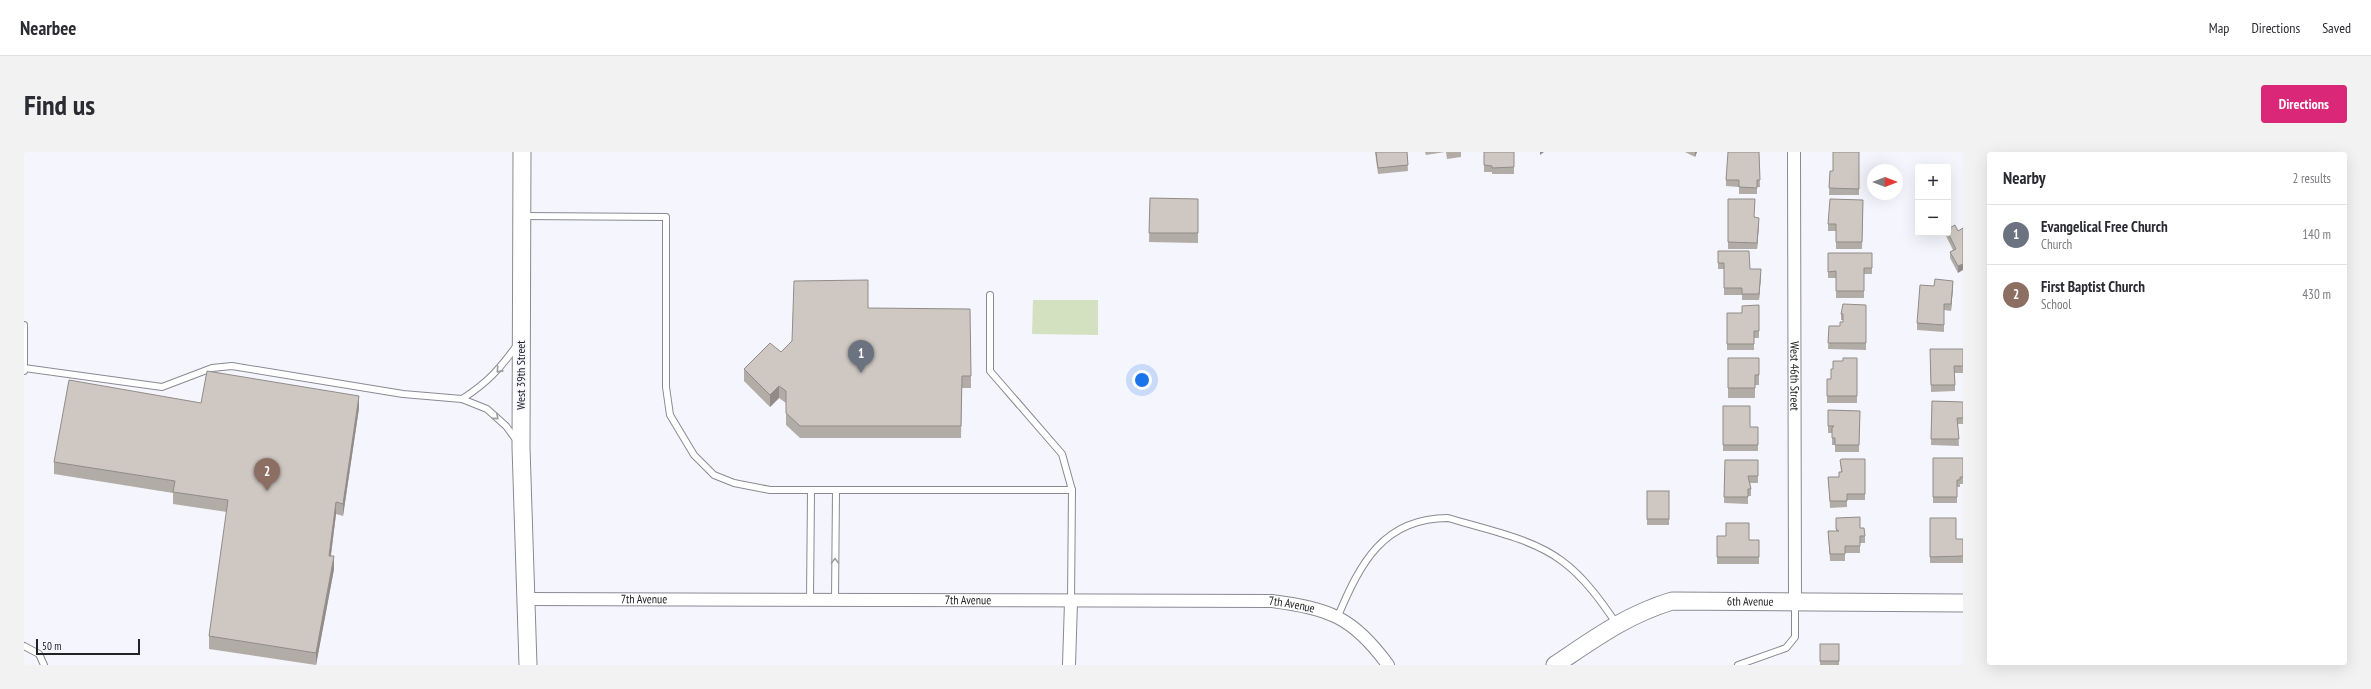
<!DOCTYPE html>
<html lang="en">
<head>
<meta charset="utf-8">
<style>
  :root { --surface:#fff; --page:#f2f2f3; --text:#2b2b33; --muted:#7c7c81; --line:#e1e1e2; --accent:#db2777 }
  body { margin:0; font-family:"PT Sans Narrow",sans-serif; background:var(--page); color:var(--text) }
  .controls { position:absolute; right:12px; top:12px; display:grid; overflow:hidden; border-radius:4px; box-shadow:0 4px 16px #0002 }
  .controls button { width:36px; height:36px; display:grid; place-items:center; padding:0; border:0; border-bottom:1px solid var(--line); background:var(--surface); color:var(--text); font:20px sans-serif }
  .compass { position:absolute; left:1843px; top:12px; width:36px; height:36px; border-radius:50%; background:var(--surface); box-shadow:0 4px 16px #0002; rotate:90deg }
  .scale { position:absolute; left:12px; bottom:10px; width:104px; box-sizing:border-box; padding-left:4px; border:2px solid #232326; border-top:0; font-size:11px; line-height:14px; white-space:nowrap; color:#232326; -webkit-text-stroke:3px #f5f5fe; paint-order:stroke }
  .you { position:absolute; left:1118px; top:228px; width:14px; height:14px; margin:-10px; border:3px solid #fff; border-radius:50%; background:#1a73e8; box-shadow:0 0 0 6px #1a73e833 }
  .badge { display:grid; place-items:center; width:26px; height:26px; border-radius:50%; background:var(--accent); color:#fff; font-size:13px; font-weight:700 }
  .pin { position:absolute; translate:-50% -33px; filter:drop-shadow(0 1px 2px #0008) }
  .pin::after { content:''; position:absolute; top:21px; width:14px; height:12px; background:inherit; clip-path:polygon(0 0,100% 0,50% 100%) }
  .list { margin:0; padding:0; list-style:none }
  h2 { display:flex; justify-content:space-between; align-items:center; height:52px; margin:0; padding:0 16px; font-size:17px }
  h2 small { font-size:13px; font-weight:400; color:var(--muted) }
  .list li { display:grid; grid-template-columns:26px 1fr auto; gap:12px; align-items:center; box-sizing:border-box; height:60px; padding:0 16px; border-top:1px solid var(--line) }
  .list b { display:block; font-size:15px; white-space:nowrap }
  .list p { margin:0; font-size:13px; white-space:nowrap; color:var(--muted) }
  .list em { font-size:13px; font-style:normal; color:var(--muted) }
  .map { position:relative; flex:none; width:1939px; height:513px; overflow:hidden; border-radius:4px }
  header { display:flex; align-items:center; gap:24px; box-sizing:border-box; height:56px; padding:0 20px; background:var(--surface); border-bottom:1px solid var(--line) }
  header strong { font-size:19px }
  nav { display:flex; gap:22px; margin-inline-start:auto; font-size:14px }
  .intro { display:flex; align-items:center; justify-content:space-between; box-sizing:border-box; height:96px; padding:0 24px }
  h1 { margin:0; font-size:28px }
  .button { padding:10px 18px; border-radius:4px; background:var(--accent); color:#fff; font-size:14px; font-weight:700 }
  main { display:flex; gap:24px; padding:0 24px }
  aside { flex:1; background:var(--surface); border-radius:4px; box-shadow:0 4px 16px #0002 }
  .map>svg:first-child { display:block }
  .green { fill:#d4e1c0 }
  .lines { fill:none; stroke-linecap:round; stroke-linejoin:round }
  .lane-casing { stroke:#898a92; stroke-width:8 }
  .street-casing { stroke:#898a92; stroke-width:14 }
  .secondary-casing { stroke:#898a92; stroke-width:19 }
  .lane { stroke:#fff; stroke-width:6 }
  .street { stroke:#fff; stroke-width:12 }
  .secondary { stroke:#fff; stroke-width:17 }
  .wall { fill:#b2aca7 }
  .shaded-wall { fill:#918c88 }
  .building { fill:#cfc8c2; stroke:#918c88 }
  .oneway { stroke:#9c9c9d }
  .labels { text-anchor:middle; stroke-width:3; stroke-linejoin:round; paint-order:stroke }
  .street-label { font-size:12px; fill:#232326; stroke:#f5f5fe }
</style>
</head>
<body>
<header>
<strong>Nearbee</strong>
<nav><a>Map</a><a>Directions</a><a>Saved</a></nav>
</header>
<div class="intro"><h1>Find us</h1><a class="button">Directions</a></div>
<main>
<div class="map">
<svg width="1939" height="513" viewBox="0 0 1939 513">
  <rect width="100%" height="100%" fill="#f5f5fe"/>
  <!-- green -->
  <path class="green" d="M 1009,148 L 1074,148 L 1074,183 L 1008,182 Z"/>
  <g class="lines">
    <defs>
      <g id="lane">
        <path d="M 499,64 L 642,65 L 642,235 L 646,263 L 670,303 L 690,323 L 710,331 L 746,338 L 1048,338"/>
        <path d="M 966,143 L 966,219 L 1038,302 L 1048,338 L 1047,450"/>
        <path d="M 0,173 L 0,219"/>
        <path d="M 0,216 L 138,235 L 188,216 L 208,214 L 379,242 L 438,247 L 463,257 L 482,274 L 493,289"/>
        <path d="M 438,247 C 463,231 476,217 493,193"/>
        <path d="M 786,448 L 787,339"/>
        <path d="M 811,448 L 812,339"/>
        <path d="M 1314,464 C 1336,412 1359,366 1424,366 C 1460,377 1508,386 1538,409 C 1560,425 1577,449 1592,471"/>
        <path d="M 0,494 L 15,502 L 20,513"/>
        <path d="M 1714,513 L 1762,496 L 1771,485 L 1771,450"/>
      </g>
      <g id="street">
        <path id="s1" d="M 1770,0 L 1771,448"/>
        <path id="s2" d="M 500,447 L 1248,449 C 1306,457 1329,465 1364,513"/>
        <path d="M 1045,513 L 1047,450"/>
      </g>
      <g id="secondary">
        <path d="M 498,0 L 497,295 L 504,513"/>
        <path id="s3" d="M 1531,513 C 1570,487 1602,463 1648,449 L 1939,451"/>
      </g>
    </defs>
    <!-- lane casing -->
    <use href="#lane" class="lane-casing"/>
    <!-- street casing -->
    <use href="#street" class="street-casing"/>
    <!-- secondary casing -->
    <use href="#secondary" class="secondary-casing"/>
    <!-- lane -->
    <use href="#lane" class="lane"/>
    <!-- street -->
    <use href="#street" class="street"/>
    <!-- secondary -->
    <use href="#secondary" class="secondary"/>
  </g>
  <!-- wall -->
  <g class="wall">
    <path d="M 1351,0 L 1383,0 L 1384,19 L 1354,22 Z"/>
    <path d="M 1401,0 L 1421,0 L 1402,3 Z"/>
    <path d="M 1422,0 L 1437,0 L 1437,5 L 1423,7 Z"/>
    <path d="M 1460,0 L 1490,0 L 1490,22 L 1468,22 L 1468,20 L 1460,20 Z"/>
    <path d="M 1661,0 L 1673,0 L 1671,5 Z"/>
    <path d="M 1735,0 L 1736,35 L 1733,35 L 1733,42 L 1715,42 L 1715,35 L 1702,34 L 1702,28 Z"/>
    <path d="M 1835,0 L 1835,43 L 1805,43 L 1806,19 L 1809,19 Z"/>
    <path d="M 1126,46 L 1174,47 L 1174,91 L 1125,90 Z"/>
    <path d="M 1704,47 L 1731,65 L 1735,72 L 1733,97 L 1704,97 Z"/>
    <path d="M 1839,48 L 1838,97 L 1812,97 L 1812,79 L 1804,79 L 1804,72 Z"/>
    <path d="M 1934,79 L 1934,121 L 1926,106 L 1926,100 L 1929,98 L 1922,84 L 1922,81 Z"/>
    <path d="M 1694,99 L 1737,123 L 1735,148 L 1718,148 L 1718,143 L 1700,143 L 1700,117 L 1694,117 Z"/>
    <path d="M 1804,101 L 1848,101 L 1848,122 L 1840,122 L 1840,146 L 1812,146 L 1812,126 L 1804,126 Z"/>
    <path d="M 1929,135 L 1927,159 L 1920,158 L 1920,180 L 1893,178 L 1893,171 Z"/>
    <path d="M 1735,153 L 1735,186 L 1730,186 L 1730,198 L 1703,198 L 1703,161 L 1718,161 Z"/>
    <path d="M 1842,153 L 1842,198 L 1804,197 L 1805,174 L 1816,174 L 1819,170 L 1819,168 L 1817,168 L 1817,162 Z"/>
    <path d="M 844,156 L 947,224 L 947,236 L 938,236 L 937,286 L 776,286 L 762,273 L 762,251 L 755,246 L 746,255 L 720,229 L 720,217 L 757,200 Z"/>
    <path d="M 1906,197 L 1939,197 L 1939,221 L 1931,221 L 1931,239 L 1907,240 Z"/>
    <path d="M 1704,206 L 1735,206 L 1735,233 L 1731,233 L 1731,246 L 1704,246 Z"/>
    <path d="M 1833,206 L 1833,251 L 1803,251 L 1803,227 L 1807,227 L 1809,217 L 1819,209 Z"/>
    <path d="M 1908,249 L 1939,250 L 1939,272 L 1934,272 L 1935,294 L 1907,293 Z"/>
    <path d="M 177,251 L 335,256 L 319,364 L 312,362 L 307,404 L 310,417 L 292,513 L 185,497 L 185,484 L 203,360 L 149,352 L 149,341 L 30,322 L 30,310 Z"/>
    <path d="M 1699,254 L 1726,275 L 1734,275 L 1734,299 L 1699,299 Z"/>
    <path d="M 1804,258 L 1836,259 L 1835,300 L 1811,300 L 1811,293 L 1808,293 L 1808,281 L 1804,281 Z"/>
    <path d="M 1909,306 L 1939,306 L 1939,332 L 1936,332 L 1936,335 L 1933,335 L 1933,351 L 1909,351 Z"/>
    <path d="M 1841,307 L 1841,348 L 1823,348 L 1823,355 L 1806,356 L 1804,325 L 1815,325 L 1817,320 L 1816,308 Z"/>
    <path d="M 1701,308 L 1734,308 L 1734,331 L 1726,331 L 1727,337 L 1727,344 L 1724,344 L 1724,352 L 1700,351 Z"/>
    <rect x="1623" y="339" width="22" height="34"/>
    <path d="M 1812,366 L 1836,376 L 1841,384 L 1841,391 L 1836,391 L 1836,401 L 1821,401 L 1821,409 L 1806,409 L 1804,379 L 1812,379 Z"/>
    <path d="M 1906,366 L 1932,387 L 1939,387 L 1939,411 L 1906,411 Z"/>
    <path d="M 1693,384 L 1702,384 L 1725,388 L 1735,388 L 1735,412 L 1693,412 Z"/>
    <rect x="1796" y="492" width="19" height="21"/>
  </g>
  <!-- shaded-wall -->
  <g class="shaded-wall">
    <path d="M 1516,0 L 1520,0 L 1516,3 Z"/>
    <path d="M 1671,0 L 1673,0 L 1671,5 Z"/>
    <path d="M 1735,66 L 1735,72 L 1733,97 L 1733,91 Z"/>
    <path d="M 1939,112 L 1939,118 L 1934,121 L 1934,114 Z"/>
    <path d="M 1737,117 L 1737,123 L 1735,148 L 1735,142 Z"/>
    <path d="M 1929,129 L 1929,135 L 1927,159 L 1927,152 Z"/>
    <path d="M 755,234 L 755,246 L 746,255 L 746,243 Z"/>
    <path d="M 335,244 L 335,256 L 319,364 L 319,352 Z"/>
    <path d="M 312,350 L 312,362 L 305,417 L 305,404 Z"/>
    <path d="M 310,404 L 310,417 L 292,513 L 292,501 Z"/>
  </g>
  <!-- building -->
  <g class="building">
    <path d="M 1352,0 L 1383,0 L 1384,13 L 1354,16 Z"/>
    <path d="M 1460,0 L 1490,0 L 1490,15 L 1468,16 L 1468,14 L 1460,13 Z"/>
    <path d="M 1704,0 L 1735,0 L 1736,28 L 1733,28 L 1733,36 L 1715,35 L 1715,28 L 1702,28 Z"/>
    <path d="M 1809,0 L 1835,0 L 1835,37 L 1805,36 L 1806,19 L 1809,19 Z"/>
    <path d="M 1126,46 L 1174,47 L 1174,81 L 1125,81 Z"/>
    <path d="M 1704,47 L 1731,47 L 1730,65 L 1735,66 L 1733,91 L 1704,90 Z"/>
    <path d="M 1806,47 L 1839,48 L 1838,90 L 1812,90 L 1812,72 L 1804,72 Z"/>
    <path d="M 1931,73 L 1934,79 L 1939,76 L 1939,112 L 1934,114 L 1926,100 L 1932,97 L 1924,81 L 1924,77 Z"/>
    <path d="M 1694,99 L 1725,99 L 1726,117 L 1737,117 L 1735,142 L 1718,142 L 1718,136 L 1700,136 L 1700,111 L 1694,111 Z"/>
    <path d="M 1804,101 L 1848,101 L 1848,116 L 1840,116 L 1840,139 L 1812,139 L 1812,119 L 1804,120 Z"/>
    <path d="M 1911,127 L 1929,129 L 1927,152 L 1920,152 L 1920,173 L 1893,171 L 1896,133 L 1910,134 Z"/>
    <path d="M 844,128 L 844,156 L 946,157 L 947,224 L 938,224 L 937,274 L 776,274 L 762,261 L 762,239 L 755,234 L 746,243 L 720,217 L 746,191 L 757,200 L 768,189 L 770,129 Z"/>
    <path d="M 1819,152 L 1842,153 L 1842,191 L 1804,191 L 1805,174 L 1816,174 L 1816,170 L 1819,170 L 1819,162 L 1817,162 Z"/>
    <path d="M 1735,153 L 1735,179 L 1730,179 L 1730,192 L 1703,192 L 1703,161 L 1718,161 L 1718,154 Z"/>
    <path d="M 1906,197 L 1939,197 L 1939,214 L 1930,214 L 1931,233 L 1907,233 Z"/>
    <path d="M 1704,206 L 1735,206 L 1735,223 L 1731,223 L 1731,236 L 1704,236 Z"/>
    <path d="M 1819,206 L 1833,206 L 1833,244 L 1803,244 L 1803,227 L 1807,227 L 1807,217 L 1809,217 L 1809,209 L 1819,209 Z"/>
    <path d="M 183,219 L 335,244 L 319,352 L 312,350 L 305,404 L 310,404 L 292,501 L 185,484 L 204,348 L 149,340 L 151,329 L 30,310 L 45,228 L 177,251 Z"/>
    <path d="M 1908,249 L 1939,250 L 1939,266 L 1933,266 L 1935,287 L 1907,287 Z"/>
    <path d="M 1699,254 L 1726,254 L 1726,275 L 1734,275 L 1734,293 L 1699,293 Z"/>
    <path d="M 1804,258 L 1836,259 L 1835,293 L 1811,293 L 1811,286 L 1808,286 L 1808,276 L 1810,274 L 1804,274 Z"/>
    <path d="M 1909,306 L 1939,306 L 1939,325 L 1936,325 L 1936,328 L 1933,328 L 1933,345 L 1909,345 Z"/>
    <path d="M 1818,307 L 1841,307 L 1841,342 L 1823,342 L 1823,349 L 1806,349 L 1804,325 L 1815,325 L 1815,320 L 1818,320 L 1816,308 Z"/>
    <path d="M 1701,308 L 1734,308 L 1734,324 L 1724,324 L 1727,337 L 1724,337 L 1724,345 L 1700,345 Z"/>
    <rect x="1623" y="339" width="22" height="28"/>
    <path d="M 1836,365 L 1836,376 L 1840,376 L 1841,384 L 1836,384 L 1836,394 L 1821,394 L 1821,402 L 1806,402 L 1804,379 L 1815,379 L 1812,377 L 1812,366 Z"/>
    <path d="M 1906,366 L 1932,366 L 1932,387 L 1939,387 L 1939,404 L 1906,405 Z"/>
    <path d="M 1702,371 L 1725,371 L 1725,388 L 1735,388 L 1735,405 L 1693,405 L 1693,384 L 1702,384 Z"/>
    <rect x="1796" y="492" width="19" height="17"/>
  </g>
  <!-- one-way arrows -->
  <defs><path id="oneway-chevron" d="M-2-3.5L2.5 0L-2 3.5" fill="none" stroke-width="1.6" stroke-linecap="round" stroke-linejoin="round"/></defs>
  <g class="oneway">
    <use href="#oneway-chevron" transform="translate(475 218) rotate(132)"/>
    <use href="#oneway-chevron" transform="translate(472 265) rotate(41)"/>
    <use href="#oneway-chevron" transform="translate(811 409) rotate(-90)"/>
  </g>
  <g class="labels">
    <!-- street labels -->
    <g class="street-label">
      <text transform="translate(497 223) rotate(-90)" y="4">West 39th Street</text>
      <text dy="4" stroke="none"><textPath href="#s1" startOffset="224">West 46th Street</textPath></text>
      <text dy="4" stroke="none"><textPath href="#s2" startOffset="120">7th Avenue</textPath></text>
      <text dy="4" stroke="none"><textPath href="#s2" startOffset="444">7th Avenue</textPath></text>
      <text dy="4" stroke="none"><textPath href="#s3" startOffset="212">6th Avenue</textPath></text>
      <text dy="4" stroke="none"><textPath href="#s2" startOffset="768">7th Avenue</textPath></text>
    </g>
  </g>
</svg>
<div class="controls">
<button>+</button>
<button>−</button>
</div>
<svg class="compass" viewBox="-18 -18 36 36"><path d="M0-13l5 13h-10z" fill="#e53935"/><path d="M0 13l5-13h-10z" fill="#7c7c81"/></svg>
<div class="scale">50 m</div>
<div class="you"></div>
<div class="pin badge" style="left:837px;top:221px;background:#6b7280">1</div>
<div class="pin badge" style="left:243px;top:339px;background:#8d6e63">2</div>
</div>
<aside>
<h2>Nearby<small>2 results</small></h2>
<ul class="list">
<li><span class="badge" style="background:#6b7280">1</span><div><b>Evangelical Free Church</b><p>Church</p></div><em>140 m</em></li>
<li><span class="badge" style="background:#8d6e63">2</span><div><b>First Baptist Church</b><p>School</p></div><em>430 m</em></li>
</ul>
</aside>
</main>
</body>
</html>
